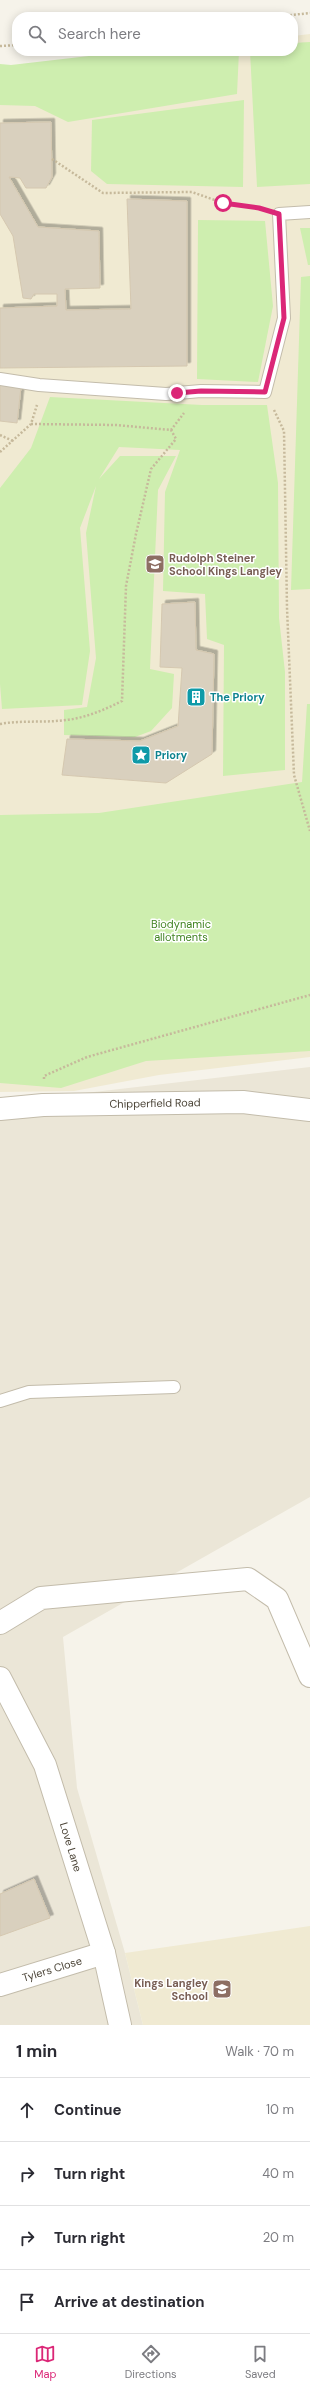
<!DOCTYPE html>
<html lang="en">
<head>
<meta charset="utf-8">
<style>
  :root { --surface:#fff; --page:#f7f7f7; --text:#2b2b33; --muted:#7c7c81; --line:#e1e1e2; --accent:#db2777 }
  body { margin:0; font-family:"DM Sans",sans-serif; background:var(--page); color:var(--text) }
  .stop { position:absolute; width:12px; height:12px; margin:-9px; border:3px solid #db2777; border-radius:50%; background:#fff }
  .stop.end { background:#db2777; border-color:#fff; box-shadow:0 1px 4px #0008 }
  .list { margin:0; padding:0; list-style:none }
  h2 { display:flex; justify-content:space-between; align-items:center; height:52px; margin:0; padding:0 16px; font-size:17px }
  h2 small { font-size:13px; font-weight:400; color:var(--muted) }
  .list li { display:grid; grid-template-columns:26px 1fr auto; gap:12px; align-items:center; box-sizing:border-box; height:64px; padding:0 16px; border-top:1px solid var(--line) }
  .list b { display:block; font-size:15px; white-space:nowrap }
  .list em { font-size:13px; font-style:normal; color:var(--muted) }
  .icon { flex:none; width:22px; height:22px; fill:none; stroke:currentColor; stroke-width:2; stroke-linecap:round; stroke-linejoin:round }
  .map { position:relative; flex:none; width:310px; height:2025px; overflow:hidden }
  .search { position:absolute; background:var(--surface); box-shadow:0 2px 10px #0003; left:12px; right:12px; top:12px; height:44px; display:flex; align-items:center; gap:10px; box-sizing:border-box; padding:0 14px; border-radius:16px; color:var(--muted); font-size:15px }
  .sheet { height:308px; background:var(--surface) }
  nav { display:flex; justify-content:space-around; align-items:center; box-sizing:border-box; height:56px; border-top:1px solid var(--line); background:var(--surface); font-size:11px; color:var(--muted) }
  nav a { display:grid; justify-items:center; gap:2px }
  nav .on { color:var(--accent) }
  .map>svg:first-child { display:block }
  .residential { fill:#ebe6d7 }
  .education { fill:#f0ead2 }
  .green { fill:#ceeeaf }
  .building { fill:#d9d0be; stroke:#d5c8b0; filter:url(#shadow) }
  .lines { fill:none; stroke-linecap:round; stroke-linejoin:round }
  .lane-casing { stroke:#c3bcab; stroke-width:14 }
  .street-casing { stroke:#c3bcab; stroke-width:24 }
  .path { stroke:#c6b99b; stroke-width:2.5; stroke-dasharray:2 2; stroke-linecap:butt }
  .lane { stroke:#fff; stroke-width:12 }
  .street { stroke:#fff; stroke-width:22 }
  .route { stroke:#db2777; stroke-width:5 }
  .labels { text-anchor:middle; stroke-width:3; stroke-linejoin:round; paint-order:stroke }
  .education-label { font-size:11px; font-weight:bold; fill:#785e54; stroke:#fff; text-anchor:start }
  .culture-label { font-size:11px; font-weight:bold; fill:#0d838f; stroke:#fff; text-anchor:start }
  .park-label { font-size:11px; fill:#428423; stroke:#fff }
  .street-label { font-size:11px; fill:#4b4437; stroke:#fff }
</style>
</head>
<body>
<div class="map">
<svg width="310" height="2025" viewBox="0 0 310 2025">
  <defs>
    <filter id="shadow"><feDropShadow dx="3.5" dy="-3.5" stdDeviation="0" flood-color="#0004"/></filter>
  </defs>
  <rect width="100%" height="100%" fill="#f6f3ea"/>
  <!-- residential -->
  <path class="residential" d="M 310,1067 L 310,1497 L 63,1637 L 77,1788 L 125,1953 L 143,2025 L 0,2025 L 0,1098 L 68,1095 Z"/>
  <!-- education -->
  <g class="education">
    <path d="M 310,34 L 310,1057 L 159,1075 L 74,1091 L 0,1092 L 0,70 L 181,51 L 293,51 L 293,36 Z"/>
    <path d="M 310,1926 L 310,2025 L 143,2025 L 125,1953 Z"/>
  </g>
  <!-- green -->
  <g class="green">
    <path d="M 310,42 L 310,184 L 257,187 L 250,51 L 293,51 L 293,43 Z"/>
    <path d="M 132,51 L 239,51 L 237,94 L 68,122 L 35,106 L 0,105 L 0,64 L 11,65 Z"/>
    <path d="M 244,100 L 243,187 L 107,184 L 91,171 L 92,120 Z"/>
    <path d="M 198,220 L 265,221 L 273,306 L 258,382 L 197,379 Z"/>
    <path d="M 300,228 L 310,228 L 310,265 L 308,265 Z"/>
    <path d="M 310,276 L 310,589 L 291,590 L 301,277 Z"/>
    <path d="M 50,397 L 202,405 L 267,405 L 278,483 L 279,618 L 285,672 L 285,770 L 223,776 L 224,645 L 207,639 L 205,594 L 163,591 L 165,492 L 180,450 L 119,447 L 99,479 L 120,456 L 176,456 L 158,490 L 150,669 L 174,674 L 172,708 L 151,731 L 135,737 L 64,735 L 64,710 L 87,707 L 96,658 L 86,533 L 96,486 L 80,528 L 90,651 L 82,705 L 2,709 L 0,684 L 0,488 L 31,448 Z"/>
    <path d="M 307,704 L 310,704 L 310,1051 L 146,1061 L 61,1088 L 0,1083 L 0,815 L 99,813 L 302,782 Z"/>
  </g>
  <!-- building -->
  <g class="building">
    <path d="M 51,122 L 52,177 L 46,188 L 26,188 L 20,178 L 9,177 L 38,227 L 99,231 L 100,288 L 65,289 L 66,310 L 131,309 L 127,199 L 187,201 L 187,366 L 0,368 L 0,308 L 57,306 L 57,294 L 34,294 L 31,299 L 23,298 L 13,236 L 0,214 L 0,123 Z"/>
    <path d="M 0,385 L 21,387 L 17,423 L 0,421 Z"/>
    <path d="M 195,602 L 196,650 L 214,654 L 212,754 L 166,783 L 62,775 L 67,739 L 140,741 L 178,726 L 182,668 L 160,667 L 162,604 Z"/>
    <path d="M 34,1879 L 50,1918 L 0,1936 L 0,1894 Z"/>
  </g>
  <g class="lines">
    <defs>
      <g id="lane">
        <path d="M 0,379 L 39,385 L 166,394 L 201,391 L 265,392 L 284,318 L 279,214 L 310,212"/>
        <path d="M 0,1401 L 29,1392 L 174,1387"/>
      </g>
      <g id="street">
        <path d="M 0,1109 L 43,1105 L 243,1102 L 310,1110"/>
        <path d="M 0,1623 L 41,1598 L 248,1579 L 277,1599 L 310,1676"/>
        <path d="M 0,1678 L 45,1765 L 104,1953 L 120,2025"/>
        <path d="M 0,1985 L 104,1953"/>
      </g>
    </defs>
    <!-- lane casing -->
    <use href="#lane" class="lane-casing"/>
    <!-- street casing -->
    <use href="#street" class="street-casing"/>
    <!-- path -->
    <g class="path">
      <path d="M 274,17 L 310,13"/>
      <path d="M 0,46 L 17,45"/>
      <path d="M 52,159 L 103,193 L 192,192 L 223,203 L 260,208"/>
      <path d="M 274,410 L 284,431 L 287,608 L 294,775 L 310,831"/>
      <path d="M 31,424 L 116,425 L 171,430 L 184,413"/>
      <path d="M 0,435 L 13,441"/>
      <path d="M 0,452 L 31,424 L 37,405"/>
      <path d="M 0,724 C 22,720 44,723 66,720 C 85,718 104,710 122,701 L 126,586 L 136,534 L 151,469 L 176,439 L 171,430"/>
      <path d="M 44,1079 L 44,1076 L 87,1057 L 310,995"/>
    </g>
    <!-- lane -->
    <use href="#lane" class="lane"/>
    <!-- street -->
    <use href="#street" class="street"/>
  </g>
  <g class="lines">
    <!-- route -->
    <path class="route" d="M 177,393 L 201,391 L 265,392 L 284,318 L 279,214 L 259,208 L 223,203"/>
  </g>
  <!-- icons -->
  <defs>
    <symbol id="school-square" viewBox="-11 -11 22 22"><rect x="-9" y="-9" width="18" height="18" rx="4" fill="#8d6e63" stroke="#fff"/><path d="M0-5L7-2L0 1L-7-2ZM-4 1L0 2.5L4 1V4Q0 6-4 4Z" fill="#fff"/></symbol>
    <symbol id="building-square" viewBox="-11 -11 22 22"><rect x="-9" y="-9" width="18" height="18" rx="4" fill="#0f9aa8" stroke="#fff"/><path d="M-4-6H4V6H1V3H-1V6H-4ZM-2.5-4.3h1.7v1.8h-1.7ZM.8-4.3h1.7v1.8H.8ZM-2.5-1h1.7V.8h-1.7ZM.8-1h1.7V.8H.8Z" fill="#fff"/></symbol>
    <symbol id="sight-square" viewBox="-11 -11 22 22"><rect x="-9" y="-9" width="18" height="18" rx="4" fill="#0f9aa8" stroke="#fff"/><path d="M0-6L1.8-2.2L6-1.7L2.9 1.2L3.7 5.4L0 3.3L-3.7 5.4L-2.9 1.2L-6-1.7L-1.8-2.2Z" fill="#fff"/></symbol>
  </defs>
  <g fill-rule="evenodd">
    <use href="#school-square" x="144" y="553" width="22" height="22"/>
    <use href="#building-square" x="185" y="686" width="22" height="22"/>
    <use href="#sight-square" x="130" y="744" width="22" height="22"/>
    <use href="#school-square" x="211" y="1978" width="22" height="22"/>
  </g>
  <g class="labels">
    <!-- education labels -->
    <g class="education-label">
      <text x="169" y="562">Rudolph Steiner<tspan x="169" dy="13">School Kings Langley</tspan></text>
      <text x="208" y="1987" text-anchor="end">Kings Langley<tspan x="208" dy="13">School</tspan></text>
    </g>
    <!-- culture labels -->
    <g class="culture-label">
      <text x="210" y="701">The Priory</text>
      <text x="155" y="759">Priory</text>
    </g>
    <!-- park labels -->
    <g class="park-label">
      <text x="181" y="928">Biodynamic<tspan x="181" dy="13">allotments</tspan></text>
    </g>
    <!-- street labels -->
    <g class="street-label">
      <text transform="translate(155 1103) rotate(-1)" y="4">Chipperfield Road</text>
      <text transform="translate(71 1847) rotate(73)" y="4">Love Lane</text>
      <text transform="translate(52 1969) rotate(-17)" y="4">Tylers Close</text>
    </g>
  </g>
</svg>
<div class="stop" style="left:223px;top:203px"></div>
<div class="stop end" style="left:177px;top:393px"></div>
<div class="search"><svg class="icon" aria-label="search" viewBox="0 0 24 24"><circle cx="10" cy="10" r="6"/><path d="M15 15l6 6"/></svg>Search here</div>
</div>
<section class="sheet">
<h2>1 min<small>Walk · 70 m</small></h2>
<ul class="list">
<li><svg class="icon" aria-label="ahead" viewBox="0 0 24 24"><path d="M12 20V5M6 11l6-6 6 6"/></svg><div><b>Continue</b></div><em>10 m</em></li>
<li><svg class="icon" aria-label="right" viewBox="0 0 24 24"><path d="M7 20v-9h11M14 6l5 5-5 5"/></svg><div><b>Turn right</b></div><em>40 m</em></li>
<li><svg class="icon" aria-label="right" viewBox="0 0 24 24"><path d="M7 20v-9h11M14 6l5 5-5 5"/></svg><div><b>Turn right</b></div><em>20 m</em></li>
<li><svg class="icon" aria-label="arrive" viewBox="0 0 24 24"><path d="M6 21V4h12l-3 4 3 4H6"/></svg><div><b>Arrive at destination</b></div></li>
</ul>
</section>
<nav>
<a class="on"><svg class="icon" aria-label="map" viewBox="0 0 24 24"><path d="M3 6l6-2 6 2 6-2v14l-6 2-6-2-6 2zM9 4v14M15 6v14"/></svg>Map</a>
<a><svg class="icon" aria-label="directions" viewBox="0 0 24 24"><path d="M12 3l9 9-9 9-9-9zM9 14v-3h6M13 9l2 2-2 2"/></svg>Directions</a>
<a><svg class="icon" aria-label="saved" viewBox="0 0 24 24"><path d="M7 4h10v16l-5-4-5 4z"/></svg>Saved</a>
</nav>
</body>
</html>
